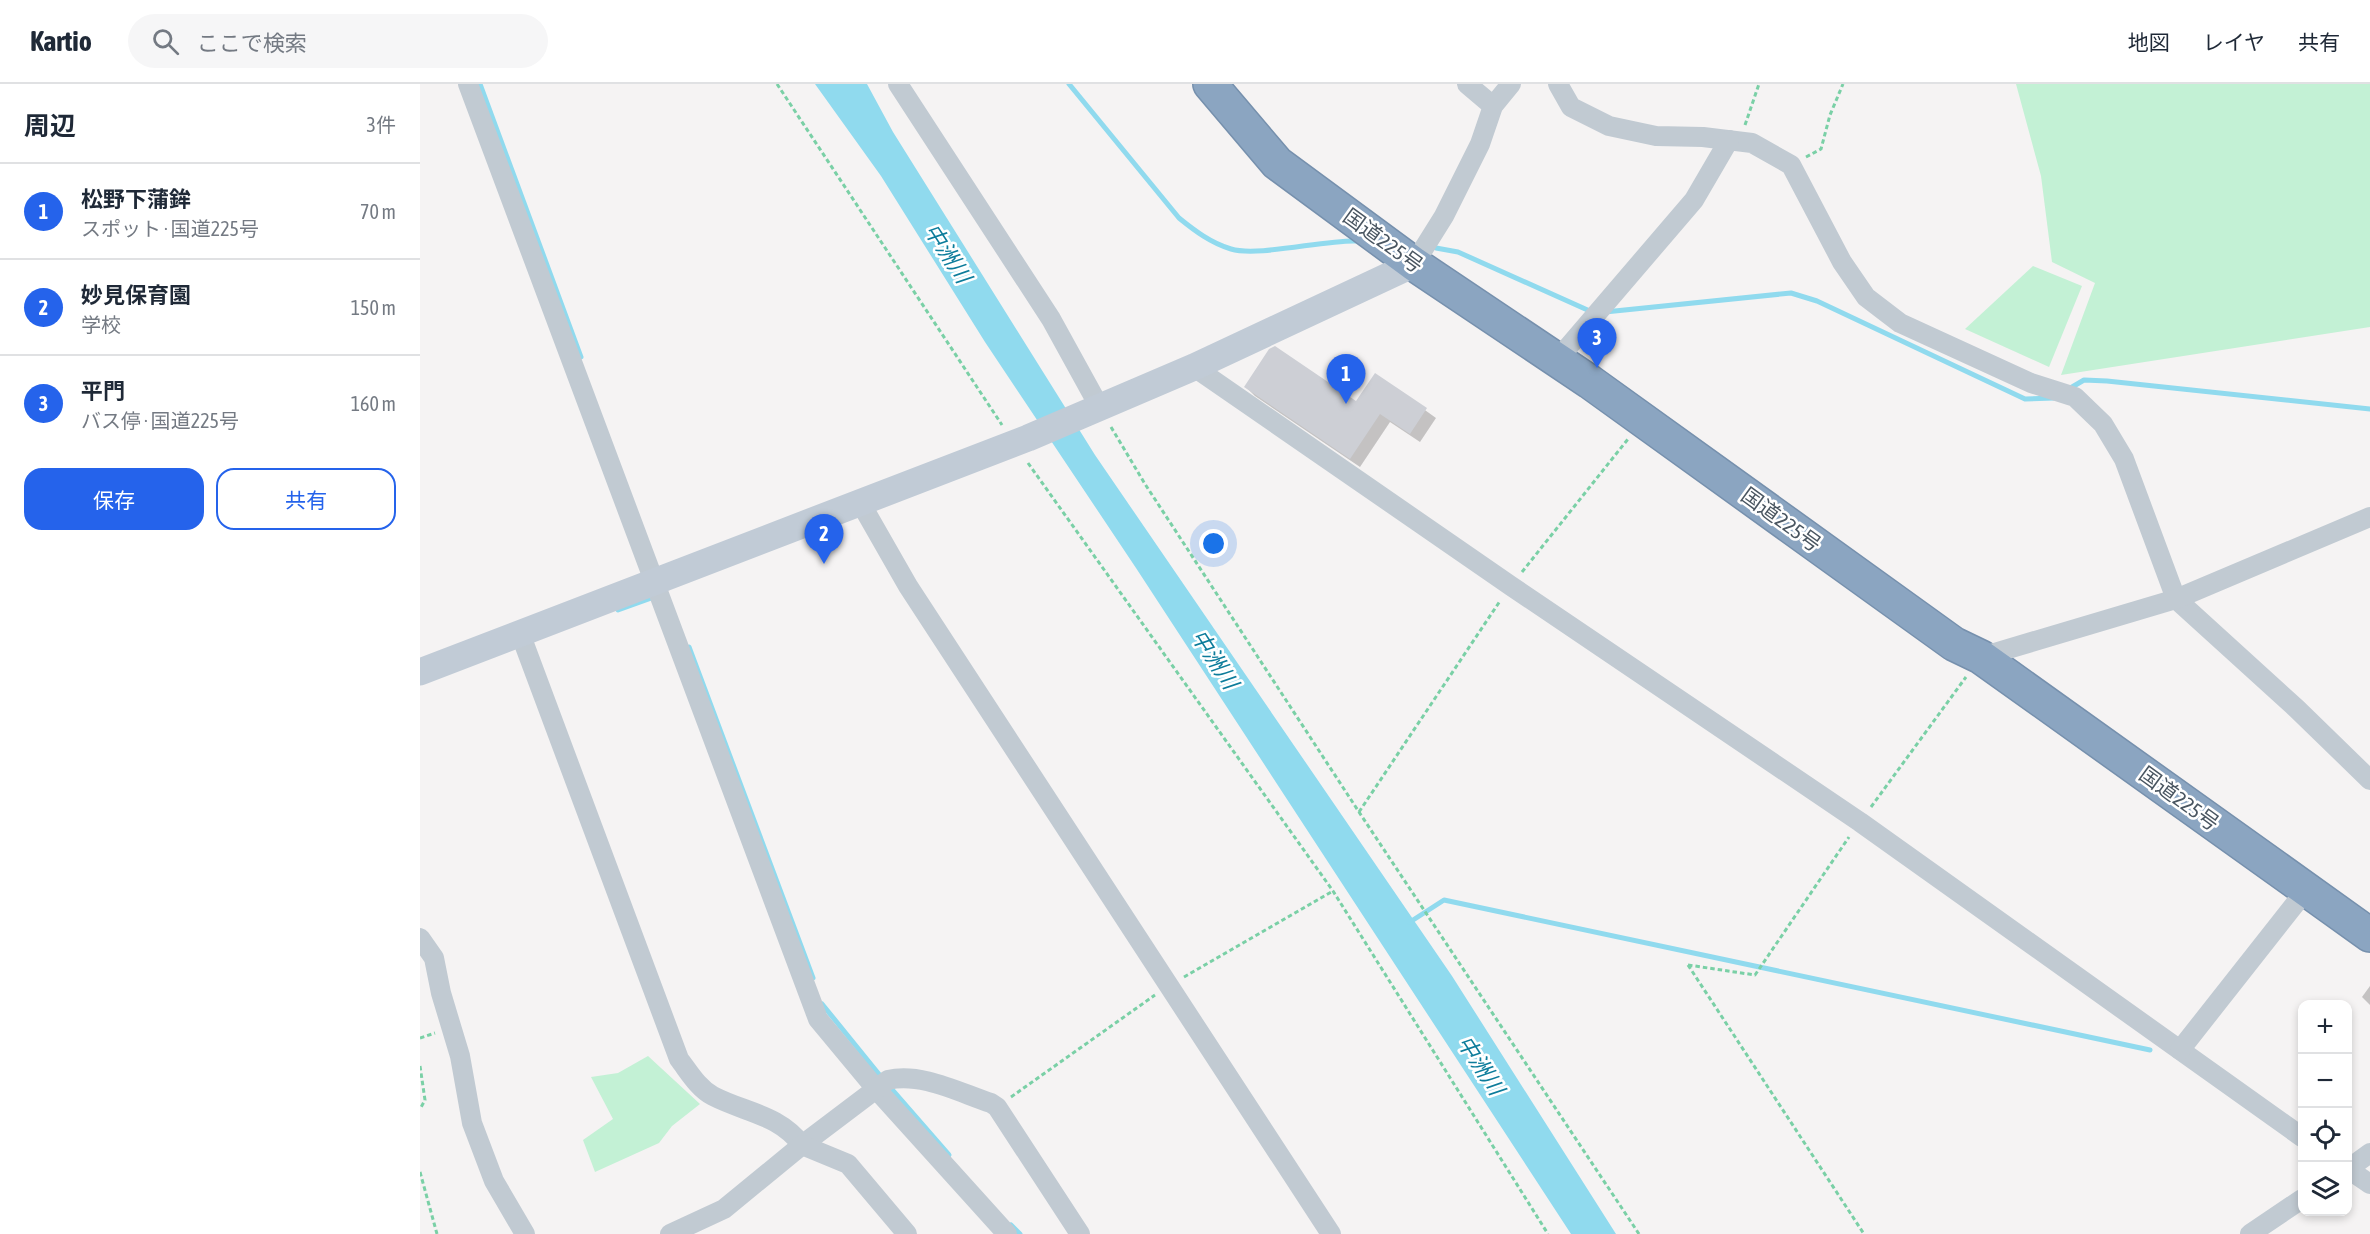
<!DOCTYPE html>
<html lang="ja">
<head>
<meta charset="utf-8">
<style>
  :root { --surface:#fff; --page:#f6f6f7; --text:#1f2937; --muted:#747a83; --line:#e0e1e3; --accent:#2563eb }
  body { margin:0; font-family:"Asap Condensed","Noto Sans JP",sans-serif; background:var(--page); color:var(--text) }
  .controls { position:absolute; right:18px; bottom:18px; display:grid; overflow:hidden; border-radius:12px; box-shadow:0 3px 9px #0003 }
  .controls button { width:54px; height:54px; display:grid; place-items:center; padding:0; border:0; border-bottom:2px solid var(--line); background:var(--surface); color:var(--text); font:30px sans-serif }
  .you { position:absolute; left:794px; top:460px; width:21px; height:21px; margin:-15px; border:4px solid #fff; border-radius:50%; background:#1a73e8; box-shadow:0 0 0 9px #1a73e833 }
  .badge { display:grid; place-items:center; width:39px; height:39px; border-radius:50%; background:var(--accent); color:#fff; font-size:20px; font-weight:700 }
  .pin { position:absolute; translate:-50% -50px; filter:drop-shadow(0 2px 3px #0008) }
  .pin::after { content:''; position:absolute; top:32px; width:21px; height:18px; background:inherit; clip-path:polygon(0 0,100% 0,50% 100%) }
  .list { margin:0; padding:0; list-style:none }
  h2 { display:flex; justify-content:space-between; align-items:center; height:78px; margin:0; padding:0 24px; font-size:26px }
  h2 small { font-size:20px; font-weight:400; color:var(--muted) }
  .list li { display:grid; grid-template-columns:39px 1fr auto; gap:18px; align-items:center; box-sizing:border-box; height:96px; padding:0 24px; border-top:2px solid var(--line) }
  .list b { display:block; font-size:22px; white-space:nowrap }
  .list p { margin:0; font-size:20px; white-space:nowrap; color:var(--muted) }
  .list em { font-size:20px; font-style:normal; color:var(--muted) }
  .actions { display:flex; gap:12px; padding:18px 24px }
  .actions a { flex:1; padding:14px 0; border:2px solid var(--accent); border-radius:18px; text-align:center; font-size:21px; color:var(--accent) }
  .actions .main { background:var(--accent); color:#fff }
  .icon { flex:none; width:33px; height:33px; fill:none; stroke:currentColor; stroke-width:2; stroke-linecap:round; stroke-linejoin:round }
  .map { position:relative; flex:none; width:1950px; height:1150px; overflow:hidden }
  header { display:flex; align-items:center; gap:36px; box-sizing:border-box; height:84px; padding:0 30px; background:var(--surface); border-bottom:2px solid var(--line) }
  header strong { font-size:28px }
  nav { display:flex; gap:33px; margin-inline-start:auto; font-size:21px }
  .search { width:420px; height:54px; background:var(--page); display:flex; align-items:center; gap:15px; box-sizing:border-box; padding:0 21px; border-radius:33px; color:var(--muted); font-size:22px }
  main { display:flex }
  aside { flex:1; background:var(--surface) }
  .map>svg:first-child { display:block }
  .green { fill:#c3f1d5 }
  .water { fill:#90daee }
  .shadow { fill:#0003 }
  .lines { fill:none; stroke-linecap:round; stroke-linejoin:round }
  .stream { stroke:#90daee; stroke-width:5 }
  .building { fill:#cdcfd5 }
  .highway-casing { stroke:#7690ad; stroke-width:36 }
  .path { stroke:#7ad0a6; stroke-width:3; stroke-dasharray:4.5 3; stroke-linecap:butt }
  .street { stroke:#c1cad2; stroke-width:20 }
  .secondary { stroke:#c1cbd6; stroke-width:27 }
  .highway { stroke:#8ba5c1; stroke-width:33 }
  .labels { text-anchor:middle; stroke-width:5; stroke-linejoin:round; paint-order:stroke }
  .street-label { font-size:21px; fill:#4a5661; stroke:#fff }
  .water-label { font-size:22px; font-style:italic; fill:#0c7c9b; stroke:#fff }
</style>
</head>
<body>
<header>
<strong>Kartio</strong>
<div class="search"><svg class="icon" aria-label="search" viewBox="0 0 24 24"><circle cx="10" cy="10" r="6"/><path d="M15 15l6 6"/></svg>ここで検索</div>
<nav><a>地図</a><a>レイヤ</a><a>共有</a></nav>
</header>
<main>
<aside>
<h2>周辺<small>3件</small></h2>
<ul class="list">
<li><span class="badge">1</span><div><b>松野下蒲鉾</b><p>スポット · 国道225号</p></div><em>70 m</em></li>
<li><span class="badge">2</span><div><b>妙見保育園</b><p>学校</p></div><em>150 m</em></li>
<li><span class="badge">3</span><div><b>平門</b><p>バス停 · 国道225号</p></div><em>160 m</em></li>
</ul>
<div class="actions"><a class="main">保存</a><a>共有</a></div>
</aside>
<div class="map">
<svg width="1950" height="1150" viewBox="0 0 1950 1150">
  <rect width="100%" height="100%" fill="#f5f3f3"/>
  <!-- green -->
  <g class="green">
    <path d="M 1596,0 L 1950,0 L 1950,243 L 1641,291 L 1675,199 L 1632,178 L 1621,92 Z"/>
    <path d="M 1613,182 L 1662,202 L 1629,283 L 1545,245 Z"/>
    <path d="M 228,972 L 280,1020 L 252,1042 L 239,1059 L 175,1088 L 163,1056 L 193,1035 L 171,993 L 198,989 Z"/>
  </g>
  <!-- water -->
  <path class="water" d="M 395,0 L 447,0 L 473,48 L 675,371 L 1032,892 L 1196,1150 L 1151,1150 L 716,484 L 565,258 L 461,92 Z"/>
  <!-- shadow -->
  <g class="shadow">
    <path d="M 956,291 L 1016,334 L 1000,358 L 970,338 L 940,383 L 835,312 L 826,303 L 937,319 Z"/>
    <path d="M 1950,902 L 1950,921 L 1942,913 Z"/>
  </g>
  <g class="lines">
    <!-- stream -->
    <g class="stream">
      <path d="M 60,0 L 161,273"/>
      <path d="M 649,0 L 759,134 C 775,147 791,159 811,165 C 838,173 903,156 936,157"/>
      <path d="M 1016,164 L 1038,168 L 1172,228"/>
      <path d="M 1185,228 L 1371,209 L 1397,217 L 1605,315 L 1634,314"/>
      <path d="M 1647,306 L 1664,296 L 1687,297 L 1950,325"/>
      <path d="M 198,526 L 237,512"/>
      <path d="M 269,563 L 393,894"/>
      <path d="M 990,838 L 1024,816 L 1730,966"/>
      <path d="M 402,920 L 462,994"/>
      <path d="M 468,1001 L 529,1071"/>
      <path d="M 591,1141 L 600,1150"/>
    </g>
  </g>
  <!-- building -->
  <path class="building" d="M 855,262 L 936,317 L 955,289 L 1007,324 L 990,350 L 960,330 L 930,375 L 824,303 L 849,265 Z"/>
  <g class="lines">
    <defs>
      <path id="highway" d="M 790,0 L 857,79 L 994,180 L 1170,298 L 1534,560 L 1561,573 L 1950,851"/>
    </defs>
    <!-- highway casing -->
    <use href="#highway" class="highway-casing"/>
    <!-- path -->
    <g class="path">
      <path d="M 357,0 L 582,341"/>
      <path d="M 1325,41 L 1339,0"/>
      <path d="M 1386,73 L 1401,65 L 1410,31 L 1423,0"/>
      <path d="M 691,343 L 725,400 L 939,728 L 1219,1150"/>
      <path d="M 608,379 L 913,807 L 1128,1150"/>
      <path d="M 1102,488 L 1208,355"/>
      <path d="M 1451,723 L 1546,593"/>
      <path d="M 939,728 L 1080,517"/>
      <path d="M 1268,881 L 1335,891 L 1429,753"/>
      <path d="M 1268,881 L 1444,1150"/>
      <path d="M 764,893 L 913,807"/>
      <path d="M 0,954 L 15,949"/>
      <path d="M 0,982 L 5,1016 L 0,1025"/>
      <path d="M 591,1013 L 735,911"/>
      <path d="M 0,1088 L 17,1150"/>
    </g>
    <!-- street -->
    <g class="street">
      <path d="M 48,0 L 398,935 L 457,1006 L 587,1150"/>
      <path d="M 478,0 L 631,235 L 680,324"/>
      <path d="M 1047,0 L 1073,22"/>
      <path d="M 1138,0 L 1151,23 L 1189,42 L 1236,52 L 1283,53 L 1332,59 L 1371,81 L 1422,178 L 1446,213 L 1480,239 L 1611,299 L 1655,313 L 1683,340 L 1704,375 L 1756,515 L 1877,625 L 1950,696"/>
      <path d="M 994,180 L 1024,132 L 1060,60 L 1073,22 L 1091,0"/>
      <path d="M 1137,276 L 1274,116 L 1309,56"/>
      <path d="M 774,283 L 1091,502 L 1440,738 L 1882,1053"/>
      <path d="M 440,418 L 488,502 L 911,1150"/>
      <path d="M 100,549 L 259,975 C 269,988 278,1004 293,1012 C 326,1029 358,1030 382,1061 L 468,996 C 501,988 540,1009 571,1019 L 577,1023 L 660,1150"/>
      <path d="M 1561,573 L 1756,515 L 1950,433"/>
      <path d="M 0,854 L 14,874 L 21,909 L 40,972 L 52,1039 L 74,1097 L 105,1150"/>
      <path d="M 1760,966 L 1886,806"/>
      <path d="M 1928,1085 L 1950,1069"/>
      <path d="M 1928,1085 L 1950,1100"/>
      <path d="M 250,1150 L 304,1125 L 382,1061 L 428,1080 L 487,1150"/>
      <path d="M 1830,1150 L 1882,1115"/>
    </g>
    <!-- secondary -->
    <path class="secondary" d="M 0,588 L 608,354 L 774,283 L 994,180"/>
    <!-- highway -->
    <use href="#highway" class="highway"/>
  </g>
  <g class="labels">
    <!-- street labels -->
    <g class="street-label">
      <text transform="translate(963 157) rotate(36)" y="7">国道225号</text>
      <text transform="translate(1361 436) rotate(36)" y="7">国道225号</text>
      <text transform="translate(1759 715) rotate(36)" y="7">国道225号</text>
    </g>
    <!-- water labels -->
    <g class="water-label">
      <text transform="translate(528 169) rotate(57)" y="8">中洲川</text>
      <text transform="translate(795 575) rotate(57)" y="8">中洲川</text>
      <text transform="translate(1061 981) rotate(57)" y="8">中洲川</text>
    </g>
  </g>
</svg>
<div class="controls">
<button>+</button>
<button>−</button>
<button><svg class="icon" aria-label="locate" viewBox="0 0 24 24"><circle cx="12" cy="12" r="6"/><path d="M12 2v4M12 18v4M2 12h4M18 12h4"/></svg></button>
<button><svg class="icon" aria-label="layers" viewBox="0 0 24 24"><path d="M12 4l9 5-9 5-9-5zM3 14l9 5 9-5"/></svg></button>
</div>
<div class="you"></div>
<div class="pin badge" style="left:926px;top:320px">1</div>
<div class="pin badge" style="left:404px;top:480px">2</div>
<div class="pin badge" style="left:1177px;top:284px">3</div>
</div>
</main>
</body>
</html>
